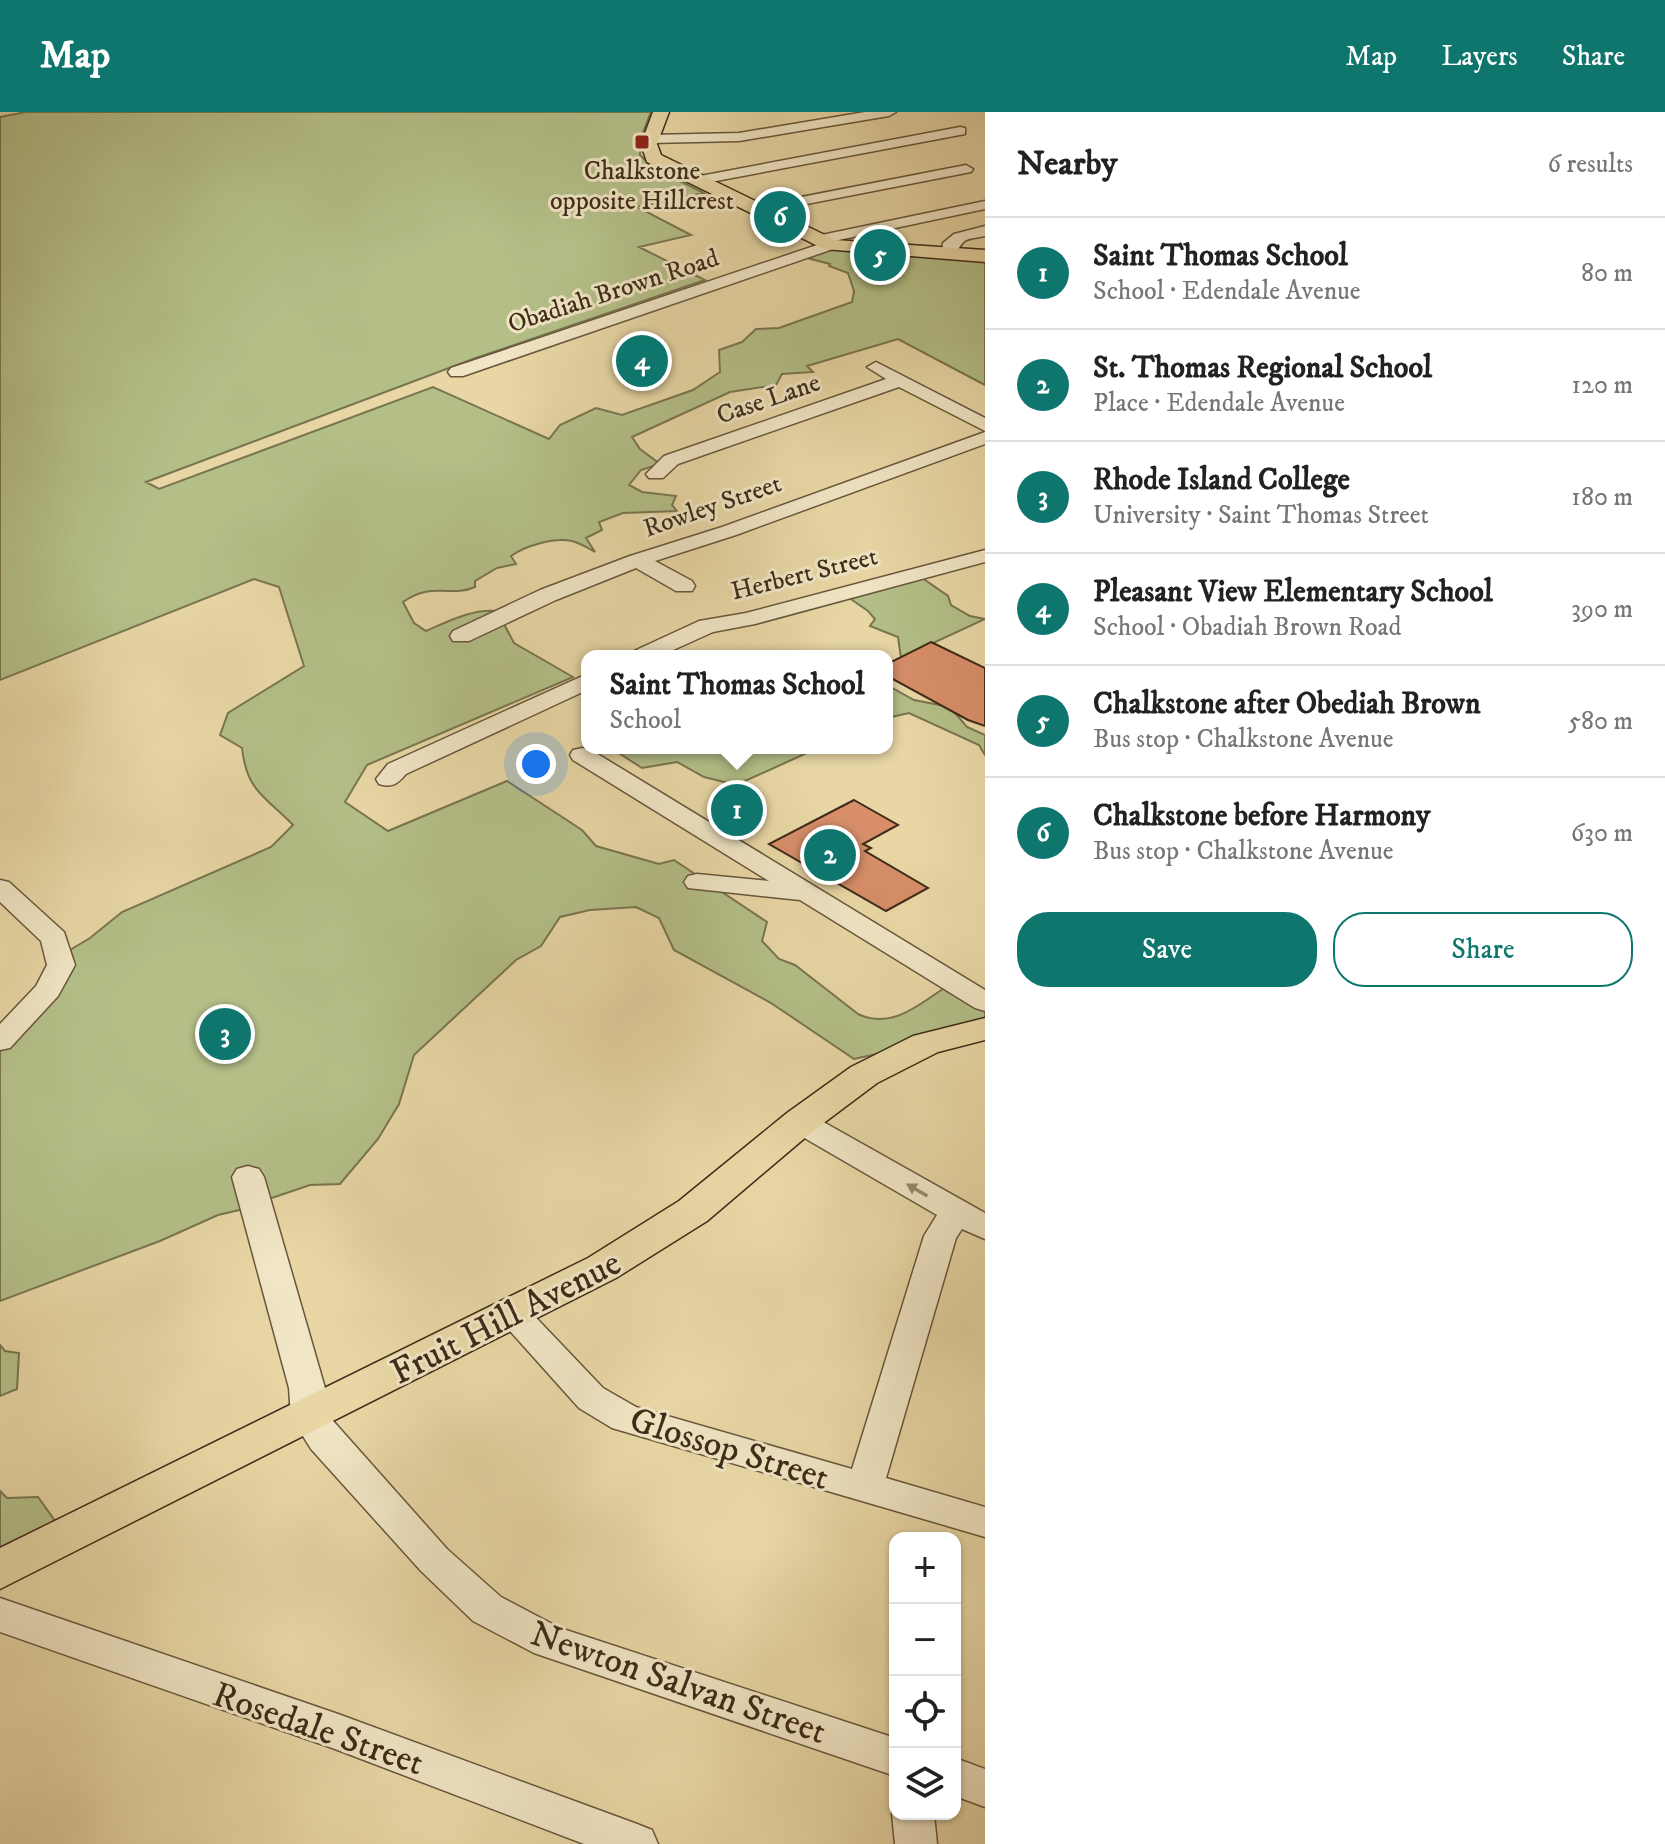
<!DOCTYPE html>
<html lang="en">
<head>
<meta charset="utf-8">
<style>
  :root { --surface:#fff; --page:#f2f2f2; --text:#222; --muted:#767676; --line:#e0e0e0; --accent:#0f766e }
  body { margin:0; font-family:"IM FELL DW Pica",serif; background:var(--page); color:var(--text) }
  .controls { position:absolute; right:24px; bottom:24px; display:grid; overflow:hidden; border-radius:16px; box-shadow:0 2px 6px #0004 }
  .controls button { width:72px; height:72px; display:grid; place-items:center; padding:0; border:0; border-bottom:2px solid var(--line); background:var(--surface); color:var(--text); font:40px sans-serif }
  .you { position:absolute; left:536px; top:652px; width:28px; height:28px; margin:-20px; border:6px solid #fff; border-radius:50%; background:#1a73e8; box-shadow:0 0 0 12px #1a73e833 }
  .badge { display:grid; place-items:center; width:52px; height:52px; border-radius:50%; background:var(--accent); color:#fff; font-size:26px; font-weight:700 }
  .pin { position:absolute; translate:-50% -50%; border:4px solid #fff; box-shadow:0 2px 8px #0006 }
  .popup { position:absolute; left:581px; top:538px; width:312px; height:104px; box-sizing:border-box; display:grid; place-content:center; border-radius:16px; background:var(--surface); filter:drop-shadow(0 2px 6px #0005); font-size:26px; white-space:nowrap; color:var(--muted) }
  .popup b { font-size:30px; color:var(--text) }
  .popup::after { content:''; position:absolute; left:50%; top:100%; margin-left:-16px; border:16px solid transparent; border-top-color:var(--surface) }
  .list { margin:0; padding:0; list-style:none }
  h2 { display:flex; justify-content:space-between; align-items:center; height:104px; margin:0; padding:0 32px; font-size:34px }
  h2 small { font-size:26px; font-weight:400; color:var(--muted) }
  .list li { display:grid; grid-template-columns:52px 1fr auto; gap:24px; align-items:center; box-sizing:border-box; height:112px; padding:0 32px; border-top:2px solid var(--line) }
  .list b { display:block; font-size:30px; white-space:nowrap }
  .list p { margin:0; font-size:26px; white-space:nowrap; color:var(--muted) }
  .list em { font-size:26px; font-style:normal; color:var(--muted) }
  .actions { display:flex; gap:16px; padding:24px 32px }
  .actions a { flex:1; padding:18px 0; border:2px solid var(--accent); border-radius:32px; text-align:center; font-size:28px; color:var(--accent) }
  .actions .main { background:var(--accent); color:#fff }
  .icon { flex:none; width:44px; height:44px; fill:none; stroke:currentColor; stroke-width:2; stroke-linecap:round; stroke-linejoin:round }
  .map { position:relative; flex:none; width:985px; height:1732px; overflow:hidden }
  header { display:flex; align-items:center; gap:48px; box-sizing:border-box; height:112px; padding:0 40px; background:var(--accent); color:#fff }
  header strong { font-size:38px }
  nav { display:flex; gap:44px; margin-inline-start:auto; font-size:28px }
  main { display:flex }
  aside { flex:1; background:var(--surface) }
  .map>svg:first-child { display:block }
  .green { fill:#b4bf88; stroke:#797550; stroke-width:2 }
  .building { fill:#d78e69; stroke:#3e2b19; stroke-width:2 }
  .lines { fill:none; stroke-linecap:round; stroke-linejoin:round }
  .minor-casing { stroke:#68563c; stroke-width:3 }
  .major-casing { stroke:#3e2b19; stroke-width:3 }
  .minor { fill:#f0e5c4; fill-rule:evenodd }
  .major { fill:#e8d7a5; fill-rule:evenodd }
  .oneway { fill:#97886e }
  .poi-dot { fill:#8f2418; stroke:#f0e5c4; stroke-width:3 }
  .labels { text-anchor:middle; stroke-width:6; stroke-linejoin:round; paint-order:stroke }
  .far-poi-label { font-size:26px; fill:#3e2b19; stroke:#f0e5c4 }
  .far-street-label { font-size:26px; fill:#3e2b19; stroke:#f0e5c4 }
  .near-street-label { font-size:36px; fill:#3e2b19; stroke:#f0e5c4 }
</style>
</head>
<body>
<header>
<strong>Map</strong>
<nav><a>Map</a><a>Layers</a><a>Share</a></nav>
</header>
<main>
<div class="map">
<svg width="985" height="1732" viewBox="0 0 985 1732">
  <rect width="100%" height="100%" fill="#e8d7a5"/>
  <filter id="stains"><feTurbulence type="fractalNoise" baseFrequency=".0025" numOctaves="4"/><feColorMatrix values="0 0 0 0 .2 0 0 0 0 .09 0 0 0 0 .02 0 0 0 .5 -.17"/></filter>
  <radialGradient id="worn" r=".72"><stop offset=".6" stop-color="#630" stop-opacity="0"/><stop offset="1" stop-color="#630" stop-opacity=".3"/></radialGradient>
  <!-- green -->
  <g class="green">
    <path d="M 26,0 L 651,0 L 642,23 L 640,43 L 652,55 L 704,81 L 637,95 L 691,123 L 639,135 L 705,168 L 473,247 L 146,370 L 159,377 L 433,275 L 549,327 L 560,313 L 596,296 L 622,303 L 693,278 L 720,260 L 719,238 L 742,230 L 756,217 L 779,216 L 852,190 L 854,179 L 848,161 L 829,154 L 830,152 L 800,144 L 833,132 L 985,143 L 985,273 L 898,227 L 807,254 L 813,260 L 782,262 L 776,273 L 730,280 L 632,325 L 640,337 L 660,352 L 641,358 L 629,373 L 642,380 L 676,384 L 672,393 L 677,399 L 623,401 L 599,410 L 602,418 L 586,426 L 595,440 C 588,436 580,431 572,429 C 554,425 525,434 511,444 L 516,452 L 497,456 L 475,469 L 475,475 C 451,486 432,469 403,490 L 414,511 L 426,519 C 449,509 471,497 497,499 L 514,531 L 573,565 L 367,653 L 345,690 L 388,719 L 507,669 L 582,718 L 596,734 L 659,752 L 674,748 L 767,810 L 762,829 L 779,847 L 795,853 L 858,902 C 895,920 926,886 955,869 L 985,887 L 985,912 L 896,944 L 877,942 L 854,947 L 771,891 L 674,838 L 659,806 L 636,795 L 590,798 L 560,805 L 541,834 L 516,848 L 414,943 L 399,992 L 378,1027 L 340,1072 L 310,1073 L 260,1090 L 252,1095 L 218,1103 L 160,1129 L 0,1189 L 0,927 L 65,841 L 90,826 L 122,800 L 271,735 L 293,713 C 265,684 247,680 242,636 L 220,623 L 228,601 L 304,554 L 279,475 L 254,467 L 0,568 L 0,5 Z"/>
    <path d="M 915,461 L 948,484 L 951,493 L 970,504 L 985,507 L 901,546 L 898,525 L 870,514 L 875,507 L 868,499 L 842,481 Z"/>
    <path d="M 887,573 L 914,588 L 950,595 L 967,615 L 985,623 L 985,643 L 979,633 L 909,601 L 887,606 Z"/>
    <path d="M 611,636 L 796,636 L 807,641 L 736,673 L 704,665 L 677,650 L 642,656 Z"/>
    <path d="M 0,1233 L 5,1239 L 19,1241 L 17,1277 L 0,1284 Z"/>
    <path d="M 0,1379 L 7,1386 L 38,1385 L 63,1420 L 0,1459 Z"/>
  </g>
  <!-- building -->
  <g class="building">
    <path d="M 931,530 L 985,556 L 985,614 L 968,608 L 887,564 L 887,552 Z"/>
    <path d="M 854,688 L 898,713 L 863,732 L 871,736 L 865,739 L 928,776 L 886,799 L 769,732 Z"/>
  </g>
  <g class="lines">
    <defs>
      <g id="minor">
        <path d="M 865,0 L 896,0 L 889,4 L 739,29 L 651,31 L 644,27 L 651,23 L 739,21 Z"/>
        <path d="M 960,15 L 965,16 L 965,22 L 695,73 L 688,69 L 695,65 Z"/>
        <path d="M 966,53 L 973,57 L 971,60 L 755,102 L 748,98 L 755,94 Z"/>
        <path d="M 985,89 L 985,97 L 834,129 L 839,133 L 836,136 L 463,264 L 451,264 L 448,260 L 451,256 L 817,133 L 812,131 L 812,125 Z"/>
        <path d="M 985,114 L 985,124 C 964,128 965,125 955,143 L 950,145 L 942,140 L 943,131 L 954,122 Z"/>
        <path d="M 876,250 L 985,306 L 985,319 L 899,275 L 678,352 L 663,366 L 649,366 L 646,362 L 664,344 L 886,267 L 867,255 Z"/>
        <path d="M 985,320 L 985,332 L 736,423 L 655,449 L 692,469 L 695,474 L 692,479 L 676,479 L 636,456 L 556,488 L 469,529 L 453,529 L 450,524 L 453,519 L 540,478 L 630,444 L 722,415 Z"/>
        <path d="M 985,438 L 985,450 L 755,512 L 713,520 L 660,544 L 631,544 L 634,539 L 699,509 L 746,501 Z"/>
        <path d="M 587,562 L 587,578 L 406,662 C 397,672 393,676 379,672 L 376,667 L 388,652 Z"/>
        <path d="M 582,636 L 591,638 L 985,878 L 985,899 L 975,896 L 800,788 L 688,776 L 684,770 L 688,764 L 697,762 L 769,769 L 573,648 L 570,643 L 573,638 Z"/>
        <path d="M 0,768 L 9,770 L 64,820 L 75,853 L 58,884 L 10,936 L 0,938 L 0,912 L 36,874 L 47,853 L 41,829 L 0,790 Z"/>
        <path d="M 800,1000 L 811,1003 L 985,1101 L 985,1127 L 962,1117 L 956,1126 L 886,1366 L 985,1395 L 985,1425 L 612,1316 L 579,1296 L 494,1201 L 499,1192 L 511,1188 L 523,1192 L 603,1276 L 636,1295 L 852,1357 L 924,1124 L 937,1103 L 789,1017 L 785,1010 L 789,1003 Z"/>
        <path d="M 248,1054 L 259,1057 L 264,1065 L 325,1276 L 327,1302 L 447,1437 L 501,1485 L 560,1516 L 895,1626 L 895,1664 L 534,1541 L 473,1509 L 421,1459 L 311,1337 L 291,1305 L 289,1276 L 232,1065 L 237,1057 Z"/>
        <path d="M 0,1486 L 338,1602 L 637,1712 L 652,1718 L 658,1732 L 584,1732 L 335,1637 L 0,1520 Z"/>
        <path d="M 955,1646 L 985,1657 L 985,1695 L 955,1684 Z"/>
        <path d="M 895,1695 L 895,1702 L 934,1702 L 937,1732 L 895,1732 L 892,1702 Z"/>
      </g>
      <g id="major">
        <path d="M 653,0 L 669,0 L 657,32 L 661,43 L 835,128 L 985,138 L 985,150 L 824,137 L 647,50 L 641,32 Z"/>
        <path d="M 985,906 L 985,928 L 938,940 L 877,971 L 813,1019 L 707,1109 L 616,1166 L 0,1477 L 0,1436 L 588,1146 L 679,1089 L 787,1001 L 851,955 L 913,924 Z"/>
      </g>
    </defs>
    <!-- minor casing -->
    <use href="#minor" class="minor-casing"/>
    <!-- major casing -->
    <use href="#major" class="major-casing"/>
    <!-- minor -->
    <use href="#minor" class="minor"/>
    <!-- major -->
    <use href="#major" class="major"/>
  </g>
  <!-- one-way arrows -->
  <defs><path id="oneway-solid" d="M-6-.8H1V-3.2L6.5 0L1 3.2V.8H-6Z" transform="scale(2)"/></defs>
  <use class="oneway" href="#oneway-solid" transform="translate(917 1078) rotate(-150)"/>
  <!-- markers -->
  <rect class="poi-dot" x="634" y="22" width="16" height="16" rx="4"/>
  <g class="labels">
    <!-- far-poi labels -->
    <g class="far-poi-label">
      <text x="642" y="67">Chalkstone<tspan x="642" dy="30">opposite Hillcrest</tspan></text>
    </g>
    <!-- far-street labels -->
    <g class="far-street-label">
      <text transform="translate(613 178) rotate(-18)" y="9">Obadiah Brown Road</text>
      <text transform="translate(768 286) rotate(-19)" y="9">Case Lane</text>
      <text transform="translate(712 393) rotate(-19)" y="9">Rowley Street</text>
      <text transform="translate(804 461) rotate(-14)" y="9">Herbert Street</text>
    </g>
    <!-- near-street labels -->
    <g class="near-street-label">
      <text transform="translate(505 1204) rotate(-27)" y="13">Fruit Hill Avenue</text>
      <text transform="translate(730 1335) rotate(17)" y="13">Glossop Street</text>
      <text transform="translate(679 1569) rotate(19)" y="13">Newton Salvan Street</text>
      <text transform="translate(319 1615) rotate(19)" y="13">Rosedale Street</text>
    </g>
  </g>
  <rect width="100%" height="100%" filter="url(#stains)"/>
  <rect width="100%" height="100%" fill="url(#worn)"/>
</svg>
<div class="controls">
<button>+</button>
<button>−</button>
<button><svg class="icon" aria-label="locate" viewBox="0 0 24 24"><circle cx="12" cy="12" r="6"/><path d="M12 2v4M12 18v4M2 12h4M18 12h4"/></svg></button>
<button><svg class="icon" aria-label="layers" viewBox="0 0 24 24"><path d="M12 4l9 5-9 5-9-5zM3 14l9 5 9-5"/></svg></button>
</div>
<div class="you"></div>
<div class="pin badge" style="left:737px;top:698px">1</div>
<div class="popup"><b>Saint Thomas School</b>School</div>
<div class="pin badge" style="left:830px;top:743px">2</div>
<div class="pin badge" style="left:225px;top:922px">3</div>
<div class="pin badge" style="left:642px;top:249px">4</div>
<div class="pin badge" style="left:880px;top:143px">5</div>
<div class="pin badge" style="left:780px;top:105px">6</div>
</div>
<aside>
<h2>Nearby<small>6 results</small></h2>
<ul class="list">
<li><span class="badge">1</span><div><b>Saint Thomas School</b><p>School · Edendale Avenue</p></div><em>80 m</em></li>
<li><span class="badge">2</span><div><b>St. Thomas Regional School</b><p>Place · Edendale Avenue</p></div><em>120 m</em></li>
<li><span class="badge">3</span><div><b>Rhode Island College</b><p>University · Saint Thomas Street</p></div><em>180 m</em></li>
<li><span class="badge">4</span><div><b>Pleasant View Elementary School</b><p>School · Obadiah Brown Road</p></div><em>390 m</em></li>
<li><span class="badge">5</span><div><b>Chalkstone after Obediah Brown</b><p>Bus stop · Chalkstone Avenue</p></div><em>580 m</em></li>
<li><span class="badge">6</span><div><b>Chalkstone before Harmony</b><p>Bus stop · Chalkstone Avenue</p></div><em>630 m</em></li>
</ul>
<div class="actions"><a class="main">Save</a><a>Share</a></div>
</aside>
</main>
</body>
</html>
